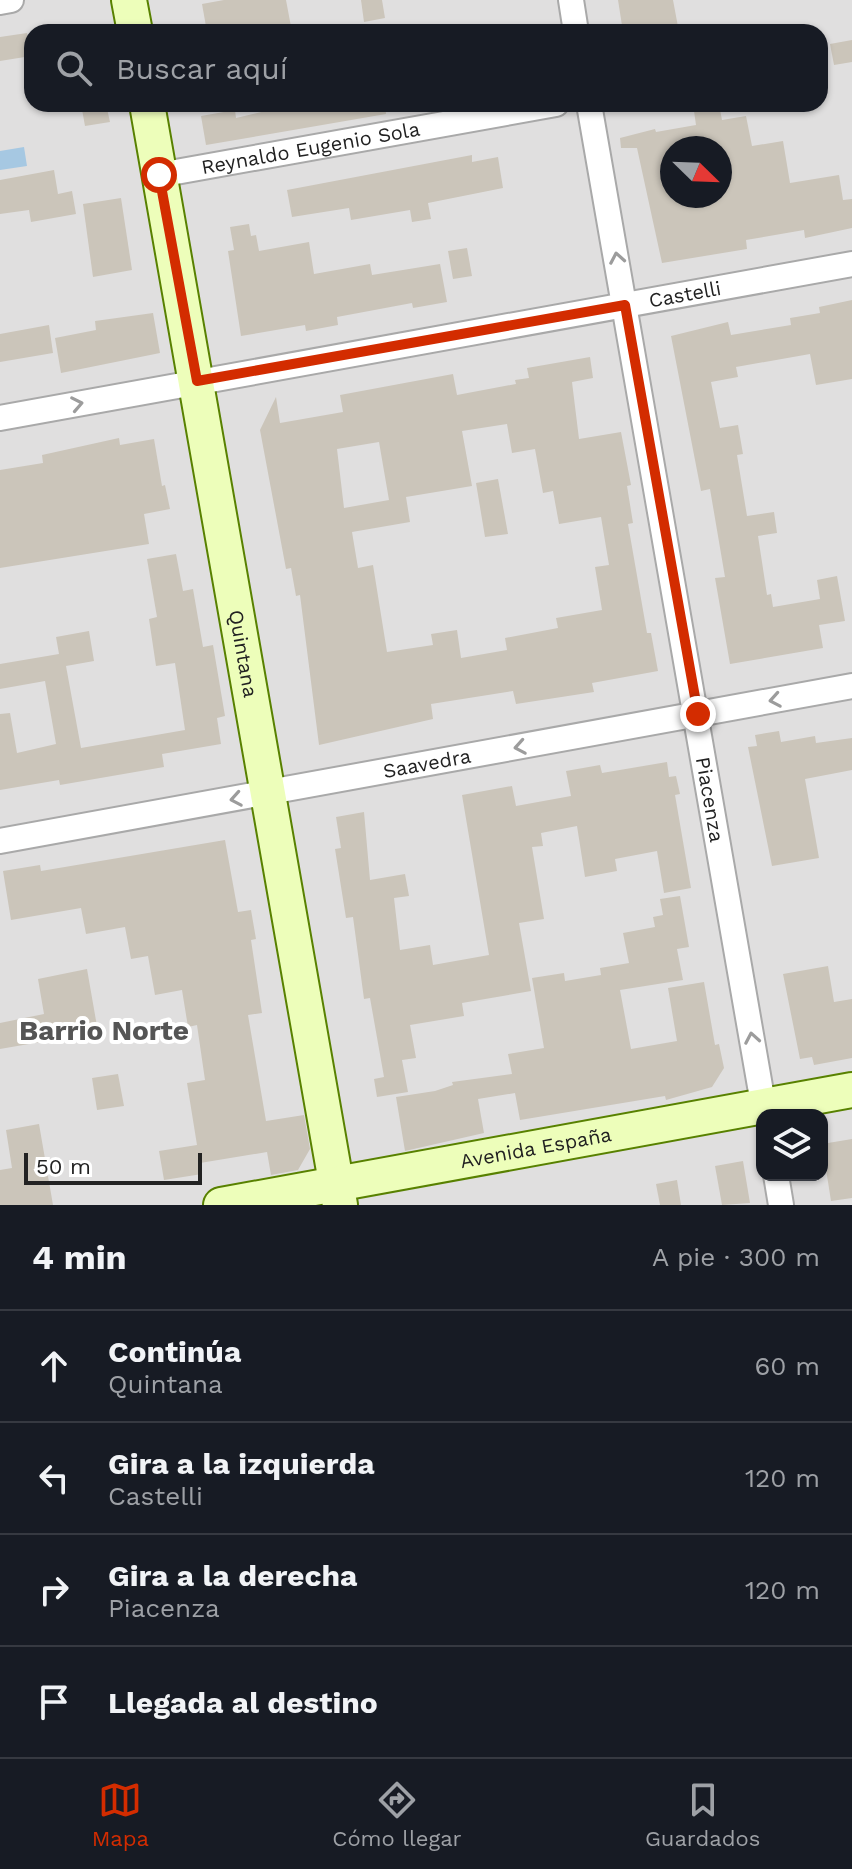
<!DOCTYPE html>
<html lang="es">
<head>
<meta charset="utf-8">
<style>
  :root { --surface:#171b24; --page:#242831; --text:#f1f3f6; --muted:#9ea1a6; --line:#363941; --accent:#d32c00 }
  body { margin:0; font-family:"Work Sans",sans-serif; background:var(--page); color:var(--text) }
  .controls { position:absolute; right:24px; bottom:24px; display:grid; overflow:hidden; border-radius:16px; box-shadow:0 2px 6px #0004 }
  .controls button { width:72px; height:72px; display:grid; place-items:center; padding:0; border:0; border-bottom:2px solid var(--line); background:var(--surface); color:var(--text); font:40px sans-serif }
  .compass { position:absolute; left:660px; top:136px; width:72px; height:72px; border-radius:50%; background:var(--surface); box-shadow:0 2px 6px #0004; rotate:113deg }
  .scale { position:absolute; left:24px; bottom:20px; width:178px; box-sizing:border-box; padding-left:8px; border:4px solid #222; border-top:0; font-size:22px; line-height:28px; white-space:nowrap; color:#222; -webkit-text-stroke:6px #fff; paint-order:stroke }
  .stop { position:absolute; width:24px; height:24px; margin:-18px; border:6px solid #d32c00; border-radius:50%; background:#fff }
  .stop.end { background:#d32c00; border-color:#fff; box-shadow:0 2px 8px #0008 }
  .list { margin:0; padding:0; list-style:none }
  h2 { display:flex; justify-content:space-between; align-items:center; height:104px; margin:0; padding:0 32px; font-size:34px }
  h2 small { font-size:26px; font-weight:400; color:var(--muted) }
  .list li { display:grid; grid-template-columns:52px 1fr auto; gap:24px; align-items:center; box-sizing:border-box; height:112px; padding:0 32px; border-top:2px solid var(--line) }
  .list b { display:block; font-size:30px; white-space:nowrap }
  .list p { margin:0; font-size:26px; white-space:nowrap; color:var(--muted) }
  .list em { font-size:26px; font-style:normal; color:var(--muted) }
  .icon { flex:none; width:44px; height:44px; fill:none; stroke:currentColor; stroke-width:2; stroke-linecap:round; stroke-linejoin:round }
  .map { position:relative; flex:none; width:852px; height:1205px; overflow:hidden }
  .search { position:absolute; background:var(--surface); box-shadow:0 2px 6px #0004; left:24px; right:24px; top:24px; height:88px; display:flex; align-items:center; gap:20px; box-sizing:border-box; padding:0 28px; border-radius:24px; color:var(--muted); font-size:30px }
  .sheet { height:552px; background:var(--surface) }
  nav { display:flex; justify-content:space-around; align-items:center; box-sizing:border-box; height:112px; border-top:2px solid var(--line); background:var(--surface); font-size:22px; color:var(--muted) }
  nav a { display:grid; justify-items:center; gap:4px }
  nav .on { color:var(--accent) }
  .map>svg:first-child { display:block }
  .residential { fill:#e0dfdf; fill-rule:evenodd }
  .water { fill:#a6c8e2 }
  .building { fill:#cbc5ba; fill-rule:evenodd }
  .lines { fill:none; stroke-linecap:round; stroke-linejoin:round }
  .minor-casing { stroke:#a9a9a9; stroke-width:28 }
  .secondary-casing { stroke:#588100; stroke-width:38 }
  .minor { stroke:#fff; stroke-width:24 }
  .secondary { stroke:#edfeba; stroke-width:34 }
  .oneway { stroke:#9c9c9c }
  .route { stroke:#d32c00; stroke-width:10 }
  .labels { text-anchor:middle; stroke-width:8; stroke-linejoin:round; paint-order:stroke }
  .street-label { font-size:20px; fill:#222; stroke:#fff }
  .district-label { font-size:28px; font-weight:bold; fill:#555; stroke:#fff }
</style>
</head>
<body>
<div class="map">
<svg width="852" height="1205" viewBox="0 0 852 1205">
  <rect width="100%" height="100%" fill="#f2f1e8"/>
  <!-- residential -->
  <path class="residential" d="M 0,0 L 852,0 L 852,1205 L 0,1205 ZM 32,32 L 820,32 L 820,104 L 32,104 ZM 672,148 L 720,148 L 720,196 L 672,196 ZM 762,1115 L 822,1115 L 822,1175 L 762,1175 Z"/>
  <!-- water -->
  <path class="water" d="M 24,147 L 27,166 L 0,170 L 0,151 Z"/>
  <!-- building -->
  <g class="building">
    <path d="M 224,0 L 286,0 L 292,32 L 207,32 L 202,4 Z"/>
    <path d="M 361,0 L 382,0 L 385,18 L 364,22 Z"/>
    <path d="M 618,0 L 673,0 L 679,32 L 623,32 Z"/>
    <path d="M 27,33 L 31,56 L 0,61 L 0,37 Z"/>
    <path d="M 852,40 L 852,62 L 834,65 L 830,44 Z"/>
    <path d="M 81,104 L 106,104 L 110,122 L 85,126 Z"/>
    <path d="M 273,104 L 385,104 L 386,114 L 206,145 L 201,116 L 235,110 L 236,118 L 274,109 Z"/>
    <path d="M 693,104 L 719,104 L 722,120 L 746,116 L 752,146 L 783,141 L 790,183 L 839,175 L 843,200 L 852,199 L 852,228 L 805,238 L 804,230 L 746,240 L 747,249 L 662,263 L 637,148 L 621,148 L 620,138 L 655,129 L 656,132 L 696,125 ZM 709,145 L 709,148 L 720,148 L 720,196 L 672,196 L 672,148 Z"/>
    <path d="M 472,155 L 472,162 L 498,157 L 503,188 L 428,203 L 431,219 L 412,222 L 410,210 L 351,220 L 349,208 L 292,217 L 287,190 Z"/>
    <path d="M 54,170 L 58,194 L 72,191 L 76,214 L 31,222 L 29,210 L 0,214 L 0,180 Z"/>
    <path d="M 121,198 L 132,270 L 93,277 L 83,204 Z"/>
    <path d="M 249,224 L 251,236 L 256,235 L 259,251 L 309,242 L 314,274 L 370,264 L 372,275 L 440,264 L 447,302 L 413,308 L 412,303 L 337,317 L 338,325 L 306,331 L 305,325 L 241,336 L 228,251 L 234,250 L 230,227 Z"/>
    <path d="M 467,248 L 472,276 L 453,279 L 448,251 Z"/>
    <path d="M 852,300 L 852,379 L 816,385 L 810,354 L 736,367 L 738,377 L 711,382 L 720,428 L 738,425 L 743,454 L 737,455 L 747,516 L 774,512 L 777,533 L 758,536 L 767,595 L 771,594 L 773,607 L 820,599 L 817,580 L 837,576 L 845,621 L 819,625 L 823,648 L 730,664 L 715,578 L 725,577 L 710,489 L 701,491 L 671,336 L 728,322 L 731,335 L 791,325 L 790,318 L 820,313 L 819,307 Z"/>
    <path d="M 153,313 L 160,353 L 61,373 L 55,338 L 96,330 L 95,321 Z"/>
    <path d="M 49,325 L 53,353 L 0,362 L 0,334 Z"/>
    <path d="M 590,357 L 593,378 L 572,382 L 579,439 L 621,432 L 631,485 L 627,486 L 633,523 L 628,524 L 647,633 L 651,633 L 658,671 L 592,683 L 594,692 L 516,704 L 513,691 L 431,704 L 433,719 L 319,745 L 300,595 L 296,596 L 291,568 L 286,569 L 260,430 L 276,397 L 280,423 L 343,412 L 340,395 L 453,374 L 457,395 L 516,384 L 515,380 L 529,378 L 527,368 ZM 507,424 L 512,453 L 535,449 L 543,493 L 553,491 L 559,524 L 601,517 L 609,565 L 595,567 L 602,610 L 556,618 L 558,628 L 505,638 L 507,650 L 461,658 L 457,630 L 431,634 L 433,645 L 387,652 L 373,565 L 358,568 L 352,532 L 410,522 L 406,497 L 472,486 L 462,431 ZM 379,442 L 389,500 L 344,508 L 337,449 Z"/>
    <path d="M 119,438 L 120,445 L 154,439 L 162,486 L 165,485 L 170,509 L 144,514 L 149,544 L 0,568 L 0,470 L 43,463 L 42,455 Z"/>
    <path d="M 498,479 L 508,534 L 485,537 L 476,483 Z"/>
    <path d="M 176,554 L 183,591 L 193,589 L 203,647 L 213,645 L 225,716 L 217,718 L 221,744 L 162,754 L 164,767 L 60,785 L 59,780 L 0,790 L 0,714 L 10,713 L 17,753 L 56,744 L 45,681 L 0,689 L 0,664 L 59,654 L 56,637 L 89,631 L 94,661 L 66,666 L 81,748 L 185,730 L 175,663 L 156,666 L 149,619 L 157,617 L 147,559 Z"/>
    <path d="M 779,731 L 781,742 L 815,736 L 816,743 L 852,738 L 852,770 L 805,779 L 819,858 L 772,866 L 748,747 L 757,746 L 755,735 Z"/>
    <path d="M 667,762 L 669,777 L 676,776 L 680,794 L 675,795 L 691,888 L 664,893 L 657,851 L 615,859 L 617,871 L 585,877 L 577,826 L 541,833 L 543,846 L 532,847 L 544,919 L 519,923 L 531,991 L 462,1003 L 464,1016 L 410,1025 L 416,1058 L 402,1060 L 408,1092 L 377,1097 L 374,1079 L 384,1077 L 370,998 L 364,999 L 353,917 L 346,918 L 335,849 L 341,848 L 336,817 L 364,812 L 370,880 L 405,874 L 409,896 L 394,898 L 400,950 L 430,945 L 433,965 L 489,955 L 462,795 L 512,786 L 516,806 L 571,796 L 566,771 L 600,765 L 602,773 Z"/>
    <path d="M 225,840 L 238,912 L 251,910 L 256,939 L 251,940 L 262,1013 L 248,1015 L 266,1121 L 304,1115 L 310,1149 L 298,1170 L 271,1175 L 267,1152 L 200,1163 L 202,1174 L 164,1180 L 159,1151 L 197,1145 L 187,1083 L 205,1080 L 197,1025 L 188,1027 L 182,990 L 155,995 L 148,956 L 131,959 L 125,927 L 86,934 L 81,908 L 11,920 L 3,871 L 40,865 L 41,871 Z"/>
    <path d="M 680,896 L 689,947 L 677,949 L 683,980 L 620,990 L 631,1049 L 677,1041 L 668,988 L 704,982 L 715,1045 L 719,1044 L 724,1068 L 712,1087 L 666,1100 L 665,1096 L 520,1120 L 515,1093 L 478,1099 L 484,1133 L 405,1151 L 396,1097 L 435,1091 L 453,1085 L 452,1082 L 512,1074 L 508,1054 L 544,1048 L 532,978 L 564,973 L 565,981 L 601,975 L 600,968 L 629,963 L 623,933 L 655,927 L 653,917 L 663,915 L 660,899 Z"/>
    <path d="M 828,966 L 834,1002 L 852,999 L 852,1058 L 814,1065 L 812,1057 L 800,1059 L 783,974 Z"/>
    <path d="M 87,969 L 98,1032 L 0,1049 L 0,1023 L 44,1014 L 38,979 Z"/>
    <path d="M 118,1074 L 124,1106 L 97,1110 L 92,1078 Z"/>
    <path d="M 39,1124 L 53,1205 L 0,1205 L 0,1170 L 12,1168 L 6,1130 Z"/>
    <path d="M 852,1139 L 852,1198 L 831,1201 L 822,1144 Z"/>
    <path d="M 743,1161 L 750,1203 L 722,1205 L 715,1166 Z"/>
    <path d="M 677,1180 L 681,1205 L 660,1205 L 656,1184 Z"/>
  </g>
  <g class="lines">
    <defs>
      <g id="minor">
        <path d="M 571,0 L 576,32"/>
        <path d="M 0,2 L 11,0"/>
        <path id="s1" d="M 589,104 L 765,1115"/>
        <path id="s2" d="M 159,175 L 556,104"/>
        <path id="s3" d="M 0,418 L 852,264"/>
        <path id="s4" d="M 0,841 L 852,686"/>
        <path d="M 776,1175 L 781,1205"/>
      </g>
      <g id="secondary">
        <path d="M 129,0 L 135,32"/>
        <path id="s5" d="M 147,104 L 340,1205"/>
        <path id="s6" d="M 221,1205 L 852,1090"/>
      </g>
    </defs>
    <!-- minor casing -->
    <use href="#minor" class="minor-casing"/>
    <!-- secondary casing -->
    <use href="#secondary" class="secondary-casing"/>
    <!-- minor -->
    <use href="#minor" class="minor"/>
    <!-- secondary -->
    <use href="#secondary" class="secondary"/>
  </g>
  <!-- one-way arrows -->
  <defs><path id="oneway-chevron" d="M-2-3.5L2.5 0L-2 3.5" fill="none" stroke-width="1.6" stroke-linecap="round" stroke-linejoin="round" transform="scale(2)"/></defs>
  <g class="oneway">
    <use href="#oneway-chevron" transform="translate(617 258) rotate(-100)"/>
    <use href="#oneway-chevron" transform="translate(77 404) rotate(-11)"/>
    <use href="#oneway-chevron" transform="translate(775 700) rotate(170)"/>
    <use href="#oneway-chevron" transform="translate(520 747) rotate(170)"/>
    <use href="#oneway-chevron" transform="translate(236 799) rotate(170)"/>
    <use href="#oneway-chevron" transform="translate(752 1038) rotate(-100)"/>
  </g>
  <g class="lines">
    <!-- route -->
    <path class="route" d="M 159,175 L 197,381 L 625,305 L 698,714"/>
  </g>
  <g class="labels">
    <!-- street labels -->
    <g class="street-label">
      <text dy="7" stroke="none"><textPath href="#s2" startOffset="154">Reynaldo Eugenio Sola</textPath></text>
      <text dy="7" stroke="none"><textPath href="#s3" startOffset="696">Castelli</textPath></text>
      <text dy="7" stroke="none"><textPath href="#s5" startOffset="558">Quintana</textPath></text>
      <text dy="7" stroke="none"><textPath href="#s4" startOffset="434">Saavedra</textPath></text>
      <text dy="7" stroke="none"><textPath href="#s1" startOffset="706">Piacenza</textPath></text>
      <text dy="7" stroke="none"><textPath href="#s6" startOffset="320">Avenida España</textPath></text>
    </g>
    <!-- district labels -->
    <g class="district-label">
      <text x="104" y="1040">Barrio Norte</text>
    </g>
  </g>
</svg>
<div class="controls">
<button><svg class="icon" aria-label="layers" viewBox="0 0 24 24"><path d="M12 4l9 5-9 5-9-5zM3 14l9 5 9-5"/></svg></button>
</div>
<svg class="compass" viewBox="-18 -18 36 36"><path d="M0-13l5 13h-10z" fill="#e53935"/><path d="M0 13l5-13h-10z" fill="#9ea1a6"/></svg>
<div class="scale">50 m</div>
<div class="stop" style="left:159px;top:175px"></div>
<div class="stop end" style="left:698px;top:714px"></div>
<div class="search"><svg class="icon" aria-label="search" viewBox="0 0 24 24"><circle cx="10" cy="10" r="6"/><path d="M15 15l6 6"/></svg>Buscar aquí</div>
</div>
<section class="sheet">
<h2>4 min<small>A pie · 300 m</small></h2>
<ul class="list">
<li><svg class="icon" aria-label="ahead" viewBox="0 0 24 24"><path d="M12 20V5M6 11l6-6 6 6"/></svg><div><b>Continúa</b><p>Quintana</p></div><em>60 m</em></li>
<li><svg class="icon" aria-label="left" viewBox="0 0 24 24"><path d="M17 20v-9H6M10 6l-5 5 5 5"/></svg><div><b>Gira a la izquierda</b><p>Castelli</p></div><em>120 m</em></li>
<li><svg class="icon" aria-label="right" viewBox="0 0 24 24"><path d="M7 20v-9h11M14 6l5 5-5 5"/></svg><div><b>Gira a la derecha</b><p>Piacenza</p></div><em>120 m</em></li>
<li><svg class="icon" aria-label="arrive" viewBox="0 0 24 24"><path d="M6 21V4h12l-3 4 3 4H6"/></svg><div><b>Llegada al destino</b></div></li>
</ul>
</section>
<nav>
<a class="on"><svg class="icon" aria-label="map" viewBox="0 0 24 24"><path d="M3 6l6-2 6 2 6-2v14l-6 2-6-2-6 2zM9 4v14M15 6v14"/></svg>Mapa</a>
<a><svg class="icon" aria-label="directions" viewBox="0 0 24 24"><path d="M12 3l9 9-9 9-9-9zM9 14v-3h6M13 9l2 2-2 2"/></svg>Cómo llegar</a>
<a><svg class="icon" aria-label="saved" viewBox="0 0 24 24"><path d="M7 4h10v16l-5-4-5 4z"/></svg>Guardados</a>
</nav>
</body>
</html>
